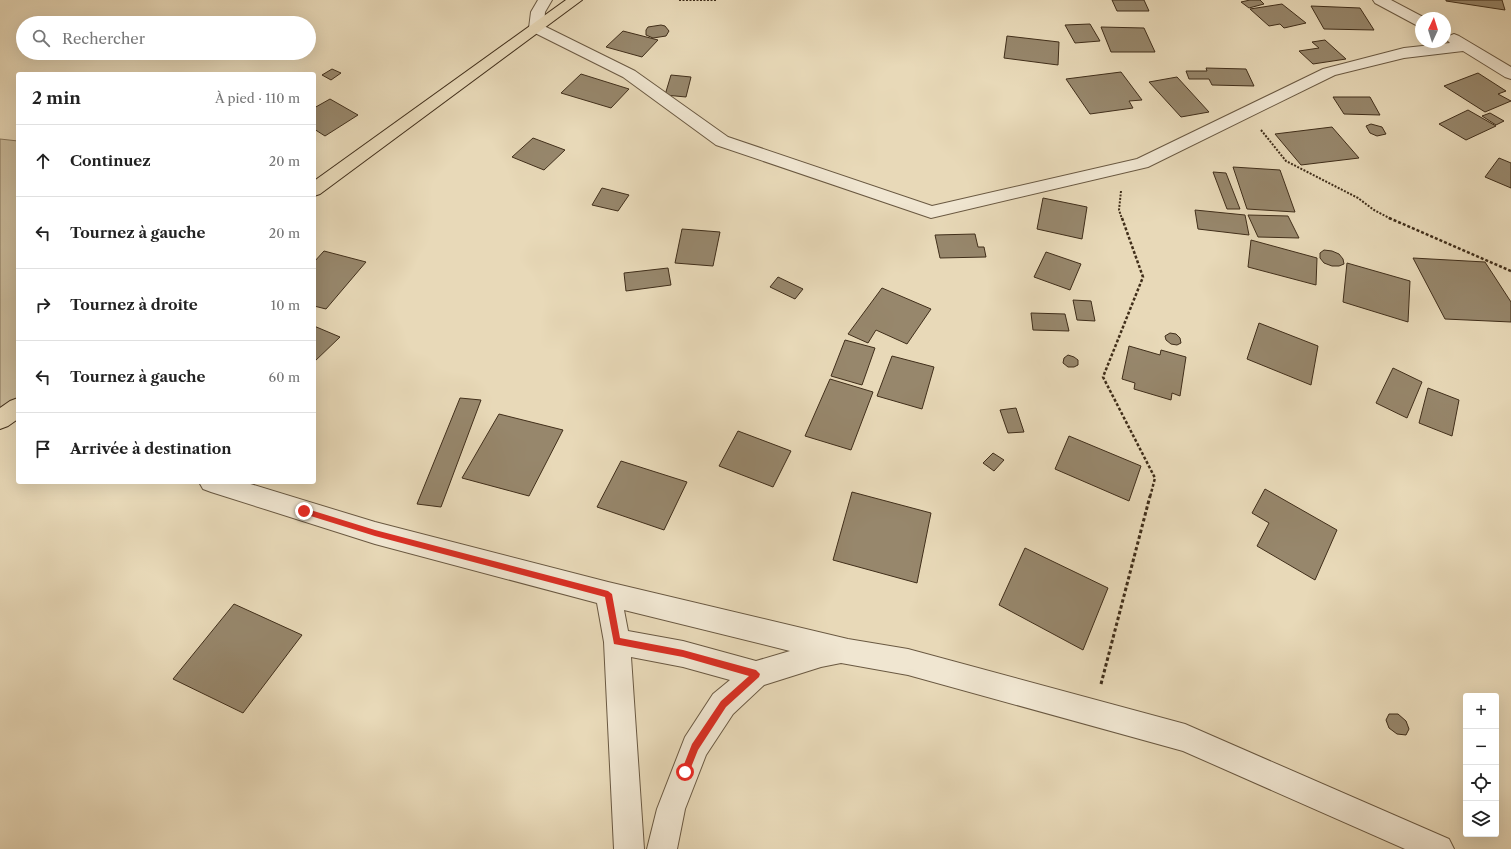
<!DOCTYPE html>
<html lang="fr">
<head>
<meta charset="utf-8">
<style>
  :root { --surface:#fff; --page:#f2f2f2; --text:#222; --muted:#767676; --line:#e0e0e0 }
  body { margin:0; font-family:"Libre Caslon Text",serif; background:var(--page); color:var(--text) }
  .controls { position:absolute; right:12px; bottom:12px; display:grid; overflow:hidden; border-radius:4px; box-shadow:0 4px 16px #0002 }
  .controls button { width:36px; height:36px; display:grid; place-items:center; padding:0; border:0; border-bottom:1px solid var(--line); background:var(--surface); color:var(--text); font:20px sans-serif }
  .compass { position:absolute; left:1415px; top:12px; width:36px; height:36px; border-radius:50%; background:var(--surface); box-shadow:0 4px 16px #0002; rotate:4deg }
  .stop { position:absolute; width:12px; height:12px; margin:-9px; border:3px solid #d93025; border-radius:50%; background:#fff }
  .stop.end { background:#d93025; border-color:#fff; box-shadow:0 1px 4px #0008 }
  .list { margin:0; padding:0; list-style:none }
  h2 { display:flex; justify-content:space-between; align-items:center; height:52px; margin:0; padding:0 16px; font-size:17px }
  h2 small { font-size:13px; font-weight:400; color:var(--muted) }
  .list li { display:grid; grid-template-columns:26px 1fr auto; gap:12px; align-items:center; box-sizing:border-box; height:72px; padding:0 16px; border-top:1px solid var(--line) }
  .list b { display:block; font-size:15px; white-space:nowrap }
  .list em { font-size:13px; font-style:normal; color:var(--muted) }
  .icon { flex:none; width:22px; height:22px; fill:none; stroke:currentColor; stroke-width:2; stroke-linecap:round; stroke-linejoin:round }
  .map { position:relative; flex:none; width:1511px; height:849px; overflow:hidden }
  .search { position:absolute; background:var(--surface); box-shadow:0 4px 16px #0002; left:16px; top:16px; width:300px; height:44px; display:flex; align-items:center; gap:10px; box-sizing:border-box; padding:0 14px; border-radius:22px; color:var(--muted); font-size:15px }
  .panel { position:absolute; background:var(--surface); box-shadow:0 4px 16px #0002; left:16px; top:72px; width:300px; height:412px; border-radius:4px }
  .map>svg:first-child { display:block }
  .green { fill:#cbbc9d; stroke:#86755c }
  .building { fill:#97876c; stroke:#402e1a }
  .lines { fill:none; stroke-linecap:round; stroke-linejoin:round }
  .minor-casing { stroke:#6a5942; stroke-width:2 }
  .highway-casing { stroke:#402e1a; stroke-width:2 }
  .path-far2 { stroke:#402e1a; stroke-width:2; stroke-dasharray:2 1.5; stroke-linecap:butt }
  .path-far1 { stroke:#402e1a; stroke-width:2.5; stroke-dasharray:3 2; stroke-linecap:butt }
  .path { stroke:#402e1a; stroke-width:3; stroke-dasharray:3.5 2.5; stroke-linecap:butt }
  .minor { fill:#f0e6d1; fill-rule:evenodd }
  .highway { fill:#e8d9b8; fill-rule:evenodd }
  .route { fill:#d93025 }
</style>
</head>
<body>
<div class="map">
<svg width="1511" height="849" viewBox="0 0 1511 849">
  <rect width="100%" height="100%" fill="#e8d9b8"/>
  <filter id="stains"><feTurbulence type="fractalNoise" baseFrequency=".005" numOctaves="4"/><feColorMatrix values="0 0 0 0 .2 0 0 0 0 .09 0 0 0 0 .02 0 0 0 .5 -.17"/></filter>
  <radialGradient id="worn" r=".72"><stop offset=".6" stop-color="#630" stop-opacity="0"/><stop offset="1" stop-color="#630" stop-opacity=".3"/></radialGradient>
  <!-- green -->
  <path class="green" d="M 0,139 L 18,141 L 18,399 L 0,412 Z"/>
  <!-- building -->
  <g class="building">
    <path d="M 1112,0 L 1144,0 L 1149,11 L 1117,11 Z"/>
    <path d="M 1250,0 L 1260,0 L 1264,4 L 1249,8 L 1241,2 Z"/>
    <path d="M 1446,0 L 1502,0 L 1505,10 L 1446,1 Z"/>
    <path d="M 1282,4 L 1306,23 L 1284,28 L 1280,24 L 1269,26 L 1250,9 Z"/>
    <path d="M 1311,6 L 1360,8 L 1374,30 L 1324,29 Z"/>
    <path d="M 1090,24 L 1100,41 L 1075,43 L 1065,25 Z"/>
    <path d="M 661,25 L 665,26 L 669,31 L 666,36 L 653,38 L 646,35 L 646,30 L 648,27 Z"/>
    <path d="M 1101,27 L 1144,28 L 1155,52 L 1111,52 Z"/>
    <path d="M 623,31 L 658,40 L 642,57 L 606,47 Z"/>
    <path d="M 1007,36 L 1059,42 L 1058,65 L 1004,58 Z"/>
    <path d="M 1325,40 L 1346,59 L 1313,64 L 1299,51 L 1319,48 L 1312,42 Z"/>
    <path d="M 1206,68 L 1246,69 L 1254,86 L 1212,85 L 1209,79 L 1189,79 L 1186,71 L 1207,71 Z"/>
    <path d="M 332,69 L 341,73 L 331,80 L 322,75 Z"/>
    <path d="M 1121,72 L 1142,100 L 1129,101 L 1133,108 L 1090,114 L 1066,79 Z"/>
    <path d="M 1478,73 L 1506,91 L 1498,94 L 1511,101 L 1485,112 L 1444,86 Z"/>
    <path d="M 581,74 L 629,89 L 611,108 L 561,93 Z"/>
    <path d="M 671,75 L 691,77 L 686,97 L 665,95 Z"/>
    <path d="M 1177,77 L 1209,112 L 1181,117 L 1149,82 Z"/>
    <path d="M 1333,97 L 1370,97 L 1380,115 L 1344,114 Z"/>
    <path d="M 330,99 L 358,115 L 325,136 L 314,129 L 314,108 Z"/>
    <path d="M 1468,110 L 1496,126 L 1466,140 L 1439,124 Z"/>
    <path d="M 1490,113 L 1504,121 L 1496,125 L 1482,116 Z"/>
    <path d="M 1371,124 L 1382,127 L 1386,134 L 1377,136 L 1370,133 L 1366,126 Z"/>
    <path d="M 1332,127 L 1359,158 L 1301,165 L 1275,134 Z"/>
    <path d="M 533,138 L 565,150 L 544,170 L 512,157 Z"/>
    <path d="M 1499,158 L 1511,163 L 1511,188 L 1485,177 Z"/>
    <path d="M 1233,167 L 1280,170 L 1295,212 L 1247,209 Z"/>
    <path d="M 1213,172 L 1226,173 L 1240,209 L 1227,209 Z"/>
    <path d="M 602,188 L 629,195 L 618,211 L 592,205 Z"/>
    <path d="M 1043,198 L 1087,207 L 1082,239 L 1037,229 Z"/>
    <path d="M 1195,210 L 1245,215 L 1249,235 L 1198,229 Z"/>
    <path d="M 1248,215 L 1288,216 L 1299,238 L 1258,237 Z"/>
    <path d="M 682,229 L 720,232 L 713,266 L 675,263 Z"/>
    <path d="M 975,234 L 978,247 L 984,247 L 986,257 L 940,258 L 935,235 Z"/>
    <path d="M 1251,240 L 1317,258 L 1316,285 L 1248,267 Z"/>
    <path d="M 1324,250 L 1332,251 L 1339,254 L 1343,259 L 1344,264 L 1339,266 L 1332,266 L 1324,263 L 1320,258 L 1320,253 Z"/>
    <path d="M 324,251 L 366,262 L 326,309 L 314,306 L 314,262 Z"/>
    <path d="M 1046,252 L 1081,264 L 1070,290 L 1034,277 Z"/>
    <path d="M 1413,258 L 1485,262 L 1511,302 L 1511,322 L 1445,319 Z"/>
    <path d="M 1347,263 L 1410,281 L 1408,322 L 1343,302 Z"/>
    <path d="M 668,268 L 671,285 L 626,291 L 624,273 Z"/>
    <path d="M 778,277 L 803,289 L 795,299 L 770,287 Z"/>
    <path d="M 882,288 L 931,309 L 907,344 L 876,330 L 868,343 L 848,334 Z"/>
    <path d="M 1073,300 L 1091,301 L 1095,321 L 1077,320 Z"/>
    <path d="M 1031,313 L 1065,314 L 1069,331 L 1033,330 Z"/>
    <path d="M 1259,323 L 1318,346 L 1311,385 L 1247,359 Z"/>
    <path d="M 314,326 L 340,337 L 314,362 Z"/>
    <path d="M 1170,333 L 1176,334 L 1180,338 L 1181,343 L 1177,345 L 1171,344 L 1166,340 L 1165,336 Z"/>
    <path d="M 845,340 L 875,348 L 862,385 L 831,376 Z"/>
    <path d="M 1129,346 L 1160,355 L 1161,350 L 1186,357 L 1180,396 L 1172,393 L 1171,400 L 1134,389 L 1135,383 L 1122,379 Z"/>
    <path d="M 1068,355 L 1074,357 L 1078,360 L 1078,365 L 1074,367 L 1068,367 L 1063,363 L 1064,358 Z"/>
    <path d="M 892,356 L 934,367 L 922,409 L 877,396 Z"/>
    <path d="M 1393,368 L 1422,382 L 1407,418 L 1376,403 Z"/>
    <path d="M 830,379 L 873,392 L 851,450 L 805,436 Z"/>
    <path d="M 1428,388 L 1459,400 L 1452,436 L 1419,423 Z"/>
    <path d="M 460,398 L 481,400 L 441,507 L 417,504 Z"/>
    <path d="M 1016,408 L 1024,432 L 1008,433 L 1000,410 Z"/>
    <path d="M 499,414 L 563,430 L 529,496 L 462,478 Z"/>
    <path d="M 738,431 L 791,451 L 773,487 L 719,466 Z"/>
    <path d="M 1069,436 L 1141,466 L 1129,501 L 1055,469 Z"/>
    <path d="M 993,453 L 1004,460 L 994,471 L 983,463 Z"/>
    <path d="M 621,461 L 687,482 L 664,530 L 597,507 Z"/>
    <path d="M 1265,489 L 1337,530 L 1315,580 L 1257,546 L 1269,523 L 1252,513 Z"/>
    <path d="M 852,492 L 931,513 L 917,583 L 833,560 Z"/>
    <path d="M 1025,548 L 1108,588 L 1083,650 L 999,605 Z"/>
    <path d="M 234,604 L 302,635 L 243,713 L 173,679 Z"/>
    <path d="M 1389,714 L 1398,714 L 1406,721 L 1409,729 L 1406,735 L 1397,734 L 1389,728 L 1386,720 Z"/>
  </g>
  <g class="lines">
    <defs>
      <g id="minor">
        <path d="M 538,0 L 552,0 L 545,12 L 544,26 L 635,71 L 728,137 L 932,206 L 1137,159 L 1323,69 L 1404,48 L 1450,43 L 1446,39 L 1449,36 L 1454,34 L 1459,36 L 1511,67 L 1511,79 L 1505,77 L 1463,51 L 1404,58 L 1335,75 L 1148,167 L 931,218 L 716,145 L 623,77 L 531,31 L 529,28 L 531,12 Z"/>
        <path d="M 1373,0 L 1391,0 L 1425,18 L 1421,18 L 1421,26 L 1416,25 L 1375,3 Z"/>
        <path d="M 199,482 L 244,482 L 375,522 L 608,582 L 848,639 L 908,649 L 1185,724 L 1449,839 L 1454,849 L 1405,849 L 1183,751 L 908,675 L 841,663 L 821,667 L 764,685 L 733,714 L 706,755 L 685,809 L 677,849 L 647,849 L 657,809 L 685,737 L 713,694 L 730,680 L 683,667 L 631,657 L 644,849 L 614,849 L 604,642 L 597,603 L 375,544 L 211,492 L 203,489 ZM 624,610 L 790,651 L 756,661 L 683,641 L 628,631 Z"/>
      </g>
      <g id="highway">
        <path d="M 566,0 L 582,0 L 320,194 L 314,196 L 314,181 Z"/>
        <path d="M 18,398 L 18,419 L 8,426 L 0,429 L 0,408 L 10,401 Z"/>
      </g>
    </defs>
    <!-- minor casing -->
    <use href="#minor" class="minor-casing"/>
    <!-- highway casing -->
    <use href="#highway" class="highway-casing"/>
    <!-- path-far2 -->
    <g class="path-far2">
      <path d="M 679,0 L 717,0"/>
      <path d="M 1261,130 L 1286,161 L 1358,198 L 1374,210 L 1391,219"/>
      <path d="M 1121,191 L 1119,210 L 1122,219"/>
    </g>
    <!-- path-far1 -->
    <g class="path-far1">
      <path d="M 1122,218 L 1143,277 L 1103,377 L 1155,478 L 1150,497"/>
      <path d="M 1389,218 L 1511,271"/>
    </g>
    <!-- path -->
    <path class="path" d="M 1101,684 L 1150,496"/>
    <!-- minor -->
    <use href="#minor" class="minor"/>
    <!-- highway -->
    <use href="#highway" class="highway"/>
  </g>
  <!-- route -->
  <path class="route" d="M 304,508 L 375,530 L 608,591 L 612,594 L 620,638 L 683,650 L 756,670 L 760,674 L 759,677 L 726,707 L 698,750 L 688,775 L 685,776 L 682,775 L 681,772 L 692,744 L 721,701 L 749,676 L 683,657 L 614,644 L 605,597 L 375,536 L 301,513 L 300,511 Z"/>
  <rect width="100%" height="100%" filter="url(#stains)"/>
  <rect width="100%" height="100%" fill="url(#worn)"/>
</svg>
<div class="controls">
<button>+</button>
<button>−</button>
<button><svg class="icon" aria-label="locate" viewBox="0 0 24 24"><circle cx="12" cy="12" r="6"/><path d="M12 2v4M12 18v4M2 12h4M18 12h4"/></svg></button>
<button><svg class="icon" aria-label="layers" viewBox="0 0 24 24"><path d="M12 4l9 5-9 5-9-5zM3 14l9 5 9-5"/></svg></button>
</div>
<svg class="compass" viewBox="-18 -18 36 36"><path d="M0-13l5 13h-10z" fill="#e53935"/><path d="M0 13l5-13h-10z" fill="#767676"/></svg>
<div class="stop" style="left:685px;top:772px"></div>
<div class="stop end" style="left:304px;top:511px"></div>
<div class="search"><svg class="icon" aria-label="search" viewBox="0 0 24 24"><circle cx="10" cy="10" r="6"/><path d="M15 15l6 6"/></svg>Rechercher</div>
<section class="panel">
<h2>2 min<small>À pied · 110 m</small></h2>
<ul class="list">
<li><svg class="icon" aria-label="ahead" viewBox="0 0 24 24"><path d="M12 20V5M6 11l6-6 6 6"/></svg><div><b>Continuez</b></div><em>20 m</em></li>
<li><svg class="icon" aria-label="left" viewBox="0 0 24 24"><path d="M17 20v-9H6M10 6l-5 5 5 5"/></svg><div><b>Tournez à gauche</b></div><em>20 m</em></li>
<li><svg class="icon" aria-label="right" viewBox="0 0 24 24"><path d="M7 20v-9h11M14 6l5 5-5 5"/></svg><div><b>Tournez à droite</b></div><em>10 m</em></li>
<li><svg class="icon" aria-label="left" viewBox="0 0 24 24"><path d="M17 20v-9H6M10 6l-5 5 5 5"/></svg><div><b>Tournez à gauche</b></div><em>60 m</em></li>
<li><svg class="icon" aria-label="arrive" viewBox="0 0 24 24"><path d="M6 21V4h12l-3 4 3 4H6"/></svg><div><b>Arrivée à destination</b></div></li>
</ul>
</section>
</div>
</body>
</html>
